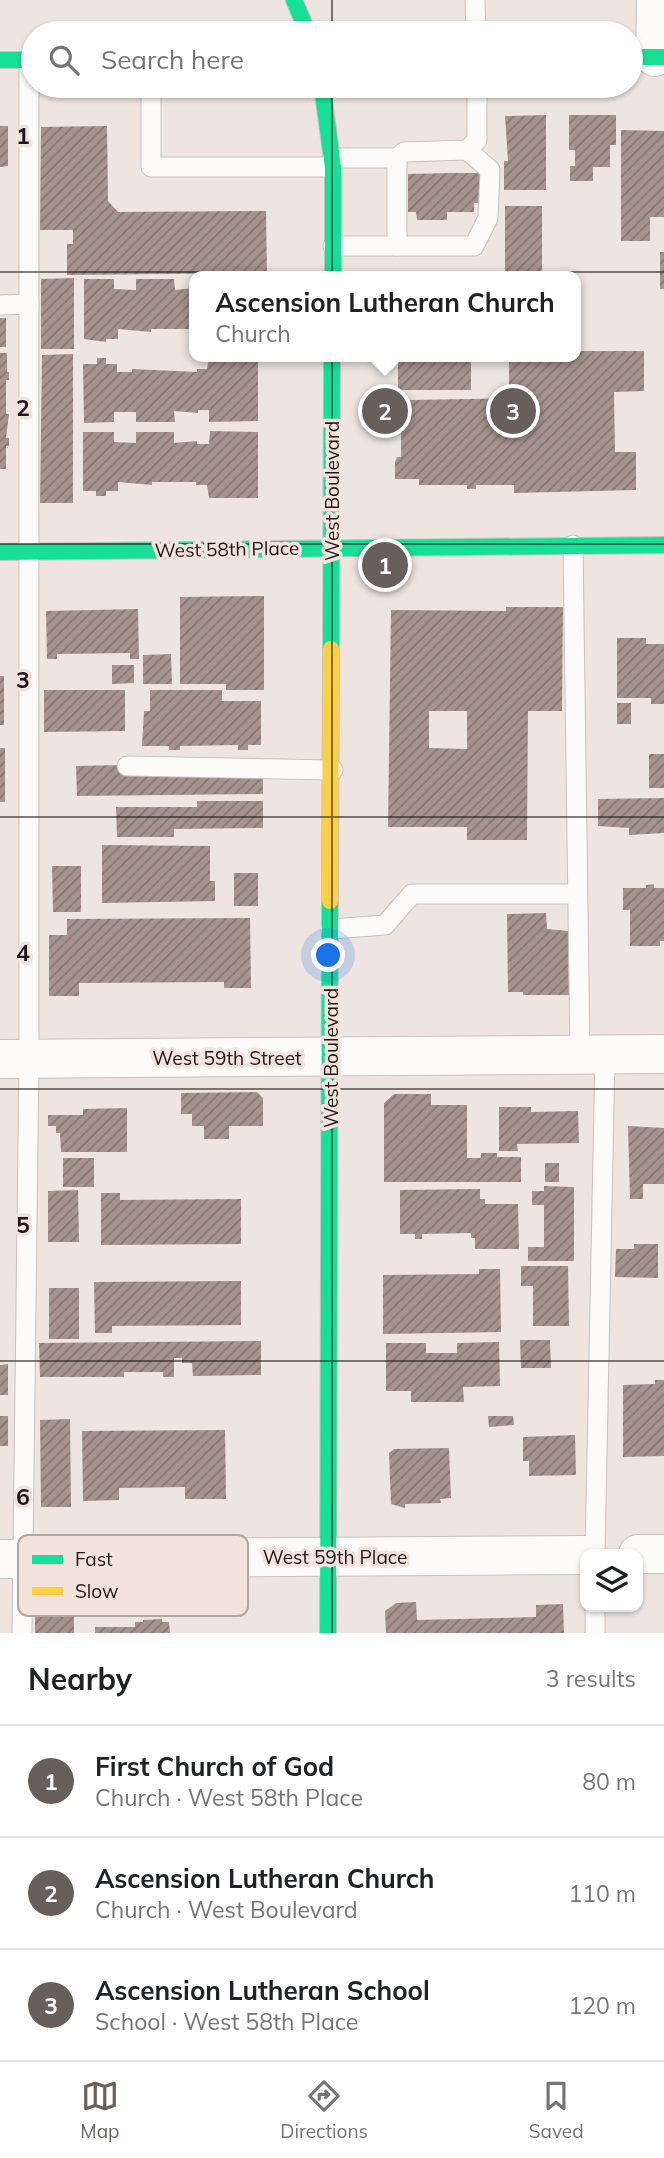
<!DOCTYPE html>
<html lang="en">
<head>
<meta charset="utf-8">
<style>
  :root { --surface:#fff; --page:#f2f2f2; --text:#202124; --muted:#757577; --line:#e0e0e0; --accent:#665f5c }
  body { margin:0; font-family:Mulish,sans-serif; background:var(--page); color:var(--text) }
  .controls { position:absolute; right:21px; bottom:21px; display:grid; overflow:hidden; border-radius:14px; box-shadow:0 2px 5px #0004 }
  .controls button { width:63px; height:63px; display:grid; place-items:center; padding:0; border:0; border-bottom:2px solid var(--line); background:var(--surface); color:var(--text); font:35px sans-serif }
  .you { position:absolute; left:329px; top:956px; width:24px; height:24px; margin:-18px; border:5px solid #fff; border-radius:50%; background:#1a73e8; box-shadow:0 0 0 10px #1a73e833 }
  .badge { display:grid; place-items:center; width:46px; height:46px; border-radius:50%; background:var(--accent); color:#fff; font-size:23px; font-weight:700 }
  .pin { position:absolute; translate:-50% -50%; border:4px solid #fff; box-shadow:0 2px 7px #0006 }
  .popup { position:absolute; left:189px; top:271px; width:392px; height:91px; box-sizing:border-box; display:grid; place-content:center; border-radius:14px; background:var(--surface); filter:drop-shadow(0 2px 5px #0005); font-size:23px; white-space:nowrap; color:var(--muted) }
  .popup b { font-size:26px; color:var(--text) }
  .popup::after { content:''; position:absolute; left:50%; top:100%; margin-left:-14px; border:14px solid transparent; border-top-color:var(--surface) }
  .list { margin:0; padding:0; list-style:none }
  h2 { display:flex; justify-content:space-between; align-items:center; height:91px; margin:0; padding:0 28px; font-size:30px }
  h2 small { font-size:23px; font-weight:400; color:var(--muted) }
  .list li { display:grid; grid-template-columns:46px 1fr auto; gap:21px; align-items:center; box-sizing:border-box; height:112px; padding:0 28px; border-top:2px solid var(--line) }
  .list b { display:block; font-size:26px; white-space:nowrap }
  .list p { margin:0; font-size:23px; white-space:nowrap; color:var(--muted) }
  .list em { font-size:23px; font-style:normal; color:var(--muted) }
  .icon { flex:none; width:38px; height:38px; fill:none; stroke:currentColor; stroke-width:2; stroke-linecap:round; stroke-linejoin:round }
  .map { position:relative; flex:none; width:664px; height:1633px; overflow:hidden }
  .search { position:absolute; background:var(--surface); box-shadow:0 2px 5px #0004; left:21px; right:21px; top:21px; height:77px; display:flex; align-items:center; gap:18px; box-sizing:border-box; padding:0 24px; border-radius:38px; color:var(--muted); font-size:26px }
  .sheet { height:427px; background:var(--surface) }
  nav { display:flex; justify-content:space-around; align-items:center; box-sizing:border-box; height:98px; border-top:2px solid var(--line); background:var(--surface); font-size:19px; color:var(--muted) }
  nav a { display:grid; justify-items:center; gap:4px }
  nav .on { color:var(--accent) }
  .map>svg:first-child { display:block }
  .building { fill:url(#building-hatch); fill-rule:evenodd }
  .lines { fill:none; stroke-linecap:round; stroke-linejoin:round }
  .lane-casing { stroke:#c8c1be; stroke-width:21 }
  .street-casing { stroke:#c8c1be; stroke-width:40 }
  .fast-casing { stroke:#c8c1be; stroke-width:18 }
  .slow-casing { stroke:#c8c1be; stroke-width:18 }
  .lane { stroke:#fcfbfa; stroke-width:19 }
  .street { stroke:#fcfbfa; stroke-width:38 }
  .fast { stroke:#16e098; stroke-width:16 }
  .slow { stroke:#ffcf43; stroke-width:16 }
  .grid { fill:none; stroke:#1c1714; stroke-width:2; stroke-opacity:0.55 }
  .labels { text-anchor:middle; stroke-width:7; stroke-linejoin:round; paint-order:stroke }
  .street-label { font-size:19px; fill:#1c1714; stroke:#f3e3dc }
  .key { fill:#f3e3dc; stroke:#b2a6a0; stroke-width:2 }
  .key-label { font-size:19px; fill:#1c1714 }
  .grid-label { font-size:23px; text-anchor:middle; font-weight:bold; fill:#1c1714; stroke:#f3e3dc; stroke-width:7; stroke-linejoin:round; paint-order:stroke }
</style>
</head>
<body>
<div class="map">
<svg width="664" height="1633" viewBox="0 0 664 1633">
  <defs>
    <pattern id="building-hatch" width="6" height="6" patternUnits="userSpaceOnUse" patternTransform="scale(1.75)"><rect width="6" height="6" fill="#a6938e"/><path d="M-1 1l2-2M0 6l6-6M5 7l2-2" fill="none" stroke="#867773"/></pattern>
  </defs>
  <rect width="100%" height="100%" fill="#eee5e1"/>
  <!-- building -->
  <g class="building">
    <path d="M 546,115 L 546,190 L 504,190 L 504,161 L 508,161 L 505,116 Z"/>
    <path d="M 569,115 L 616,115 L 616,145 L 610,145 L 610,167 L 593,167 L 593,181 L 570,181 L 570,166 L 575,166 L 575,150 L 569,150 Z"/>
    <path d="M 0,126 L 8,126 L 8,166 L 0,167 Z"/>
    <path d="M 107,126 L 108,201 L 118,212 L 266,211 L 267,273 L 67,275 L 67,244 L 73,244 L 73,230 L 40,230 L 41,127 Z"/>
    <path d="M 621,130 L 664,131 L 664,217 L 650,217 L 650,241 L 621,241 Z"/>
    <path d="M 450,173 L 481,173 L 481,203 L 474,203 L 474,212 L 447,212 L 447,220 L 417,220 L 416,212 L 408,212 L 408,174 Z"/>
    <rect x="505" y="206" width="37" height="70"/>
    <rect x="660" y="252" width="4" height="37"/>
    <path d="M 74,278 L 74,349 L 41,349 L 41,279 Z"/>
    <path d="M 84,279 L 114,279 L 114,289 L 136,290 L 136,279 L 174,279 L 175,290 L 194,288 L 194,329 L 151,329 L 151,332 L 118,329 L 118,339 L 106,339 L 106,342 L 84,339 Z"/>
    <rect x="0" y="318" width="6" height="29"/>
    <path d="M 576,351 L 644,351 L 644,391 L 614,392 L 615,452 L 636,452 L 636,490 L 514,493 L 514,485 L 476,485 L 476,489 L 467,489 L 467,485 L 419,485 L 419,479 L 395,479 L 395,462 L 397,457 L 401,457 L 401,406 L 409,406 L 409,400 L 519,398 L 519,392 L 509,392 L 509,357 L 576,357 Z"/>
    <path d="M 0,353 L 7,353 L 7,372 L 9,372 L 9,380 L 6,380 L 6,414 L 9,414 L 6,438 L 9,438 L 9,446 L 6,446 L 6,469 L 0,469 Z"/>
    <path d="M 73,354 L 73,503 L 40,503 L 42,355 Z"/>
    <path d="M 209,357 L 258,357 L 258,421 L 209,422 L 209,410 L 198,410 L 198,413 L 174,411 L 175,422 L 136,422 L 136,412 L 114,412 L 114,422 L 84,423 L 83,364 L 97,364 L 97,358 L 106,358 L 106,364 L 117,364 L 117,372 L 132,372 L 132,369 L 197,372 L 197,369 L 207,369 Z"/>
    <rect x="398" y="357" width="73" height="33"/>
    <path d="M 210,431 L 258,432 L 258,498 L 209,498 L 207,485 L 196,485 L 196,482 L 152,482 L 152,485 L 118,482 L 118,491 L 106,491 L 106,496 L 96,496 L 96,491 L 83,491 L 83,432 L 114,432 L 114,442 L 136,443 L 136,432 L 174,432 L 174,443 L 197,441 L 197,444 L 209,444 Z"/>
    <path d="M 264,596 L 264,690 L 226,690 L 226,684 L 180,684 L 180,597 Z"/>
    <path d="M 506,607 L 563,607 L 562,711 L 528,711 L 527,840 L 467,840 L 467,827 L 388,827 L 391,610 L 506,611 ZM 429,711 L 467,711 L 467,749 L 429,748 Z"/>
    <path d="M 138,609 L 139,659 L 130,659 L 130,653 L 57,654 L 57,659 L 47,659 L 46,611 Z"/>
    <path d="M 617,638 L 646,638 L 646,644 L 664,644 L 664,704 L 651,704 L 651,698 L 617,698 Z"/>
    <path d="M 171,654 L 172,684 L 143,684 L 143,655 Z"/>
    <path d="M 112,665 L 134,665 L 134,683 L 112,684 Z"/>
    <rect x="0" y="676" width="4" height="49"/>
    <path d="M 44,690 L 125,690 L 125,731 L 44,732 Z"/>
    <path d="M 150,690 L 222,690 L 222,701 L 261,701 L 261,745 L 248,745 L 248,750 L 238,750 L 238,745 L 180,746 L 180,750 L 169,750 L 169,746 L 142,746 L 144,711 L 150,711 Z"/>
    <rect x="617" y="703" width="14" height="21"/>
    <rect x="0" y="748" width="5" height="54"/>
    <rect x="649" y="754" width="15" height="34"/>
    <path d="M 121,765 L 263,771 L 263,794 L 77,796 L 76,766 Z"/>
    <path d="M 664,798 L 664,833 L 629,835 L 629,828 L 598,826 L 598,799 Z"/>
    <path d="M 197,801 L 263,801 L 263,828 L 174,829 L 174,837 L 117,837 L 116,807 L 197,807 Z"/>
    <path d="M 102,845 L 210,846 L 210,881 L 215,881 L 215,901 L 102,903 Z"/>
    <path d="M 52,866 L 81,866 L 81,912 L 53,912 Z"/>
    <rect x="234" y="873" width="24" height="33"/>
    <path d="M 654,884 L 654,888 L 664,888 L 664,941 L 660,941 L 660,946 L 630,946 L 630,910 L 623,910 L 623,888 L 646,888 L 646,885 Z"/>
    <path d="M 546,913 L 547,929 L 568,931 L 569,995 L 523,995 L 523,992 L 508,992 L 507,914 Z"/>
    <path d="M 250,918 L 251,988 L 224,988 L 224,982 L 79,983 L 79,996 L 49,996 L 49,935 L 67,935 L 67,919 Z"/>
    <path d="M 257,1092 L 263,1098 L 263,1126 L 229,1126 L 229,1139 L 204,1139 L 204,1126 L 192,1126 L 192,1114 L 181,1114 L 181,1093 Z"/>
    <path d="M 394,1094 L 431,1094 L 431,1105 L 467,1105 L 467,1158 L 481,1158 L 481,1153 L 497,1153 L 497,1157 L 521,1157 L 521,1182 L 384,1182 L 384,1103 Z"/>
    <path d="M 499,1107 L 531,1107 L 531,1112 L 578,1111 L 579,1143 L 517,1144 L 518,1151 L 499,1151 Z"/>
    <path d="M 127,1108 L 127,1152 L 61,1152 L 60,1133 L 56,1133 L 56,1126 L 48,1126 L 48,1115 L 83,1115 L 83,1109 Z"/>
    <path d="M 628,1126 L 664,1128 L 664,1184 L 643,1184 L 643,1199 L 630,1199 Z"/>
    <rect x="63" y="1158" width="31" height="29"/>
    <rect x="545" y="1163" width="14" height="19"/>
    <path d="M 544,1186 L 574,1187 L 574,1261 L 528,1261 L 528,1247 L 544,1247 L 544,1205 L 532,1205 L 532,1191 L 544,1191 Z"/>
    <path d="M 480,1189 L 480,1199 L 485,1199 L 485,1204 L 518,1204 L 519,1249 L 475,1249 L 475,1238 L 471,1238 L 471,1233 L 422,1234 L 422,1239 L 415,1239 L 415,1234 L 400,1234 L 400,1190 Z"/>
    <path d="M 78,1190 L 79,1242 L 48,1242 L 48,1191 Z"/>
    <path d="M 101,1193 L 120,1193 L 120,1200 L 241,1199 L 241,1244 L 101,1245 Z"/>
    <path d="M 634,1244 L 658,1244 L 658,1278 L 615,1277 L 616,1249 L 634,1249 Z"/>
    <path d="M 521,1266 L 568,1266 L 569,1326 L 533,1326 L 533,1286 L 521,1286 Z"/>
    <path d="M 479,1269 L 500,1269 L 501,1332 L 383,1334 L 383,1275 L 479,1274 Z"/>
    <path d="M 241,1281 L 241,1325 L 112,1326 L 112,1333 L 95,1333 L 94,1282 Z"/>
    <rect x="49" y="1288" width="30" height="51"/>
    <path d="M 520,1340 L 550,1340 L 551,1368 L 521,1368 Z"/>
    <path d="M 261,1341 L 261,1375 L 193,1376 L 192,1363 L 182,1363 L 182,1358 L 174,1358 L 174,1377 L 163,1377 L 163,1372 L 124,1372 L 124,1377 L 40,1377 L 39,1343 Z"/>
    <path d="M 499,1342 L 500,1386 L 463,1387 L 464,1402 L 411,1402 L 411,1391 L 386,1391 L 386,1343 L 426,1343 L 426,1353 L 457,1353 L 457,1343 Z"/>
    <path d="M 8,1364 L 8,1395 L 0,1395 L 0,1365 Z"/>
    <path d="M 655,1380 L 664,1380 L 664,1456 L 623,1457 L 623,1385 L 655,1384 Z"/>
    <rect x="0" y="1416" width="8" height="30"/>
    <path d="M 488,1416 L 513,1416 L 514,1425 L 489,1427 Z"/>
    <path d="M 70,1419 L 71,1507 L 41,1507 L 40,1420 Z"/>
    <path d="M 225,1430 L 226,1499 L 185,1499 L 185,1487 L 119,1488 L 119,1500 L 83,1501 L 82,1431 Z"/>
    <path d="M 575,1435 L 576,1475 L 529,1476 L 529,1461 L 523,1461 L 523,1437 Z"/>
    <path d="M 449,1448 L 451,1498 L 440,1499 L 441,1503 L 405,1504 L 405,1508 L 391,1504 L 389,1453 L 394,1449 Z"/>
    <path d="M 416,1602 L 417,1620 L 536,1617 L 536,1605 L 563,1604 L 564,1633 L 386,1633 L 385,1611 L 396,1603 Z"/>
    <rect x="35" y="1612" width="39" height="21"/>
    <path d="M 162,1619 L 162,1622 L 169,1622 L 170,1633 L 95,1633 L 95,1627 L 135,1627 L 135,1622 L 143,1622 L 143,1620 Z"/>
  </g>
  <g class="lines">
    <defs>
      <g id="lane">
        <path d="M 475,0 L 476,33"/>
        <path d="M 151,86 L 151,167 L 333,167"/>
        <path d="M 332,158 L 397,158 L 404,152 L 467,150 L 477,140 L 477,86"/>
        <path d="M 397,158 L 397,246"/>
        <path d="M 333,246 L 474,246 L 488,218 L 490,170 L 467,150"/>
        <path d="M 0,305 L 29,304"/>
        <path d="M 573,545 L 580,1055"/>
        <path d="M 127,766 L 333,770"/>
        <path d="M 331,929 L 385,925 L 412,894 L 576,894"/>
        <path d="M 595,1554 L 605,1055"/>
        <path d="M 595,1607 L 595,1633"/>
        <path d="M 22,1633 L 29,1059 L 29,60"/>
      </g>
      <g id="street">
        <path d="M 655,57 L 656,0"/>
        <path d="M 0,1059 L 664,1054"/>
        <path d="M 638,1554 L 664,1554"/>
        <path d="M 0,1559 L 585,1555"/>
      </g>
      <g id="fast">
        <path d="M 294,0 L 308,33"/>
        <path d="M 631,57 L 664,57"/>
        <path d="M 0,60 L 33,60"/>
        <path d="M 322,86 L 333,167 L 333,276"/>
        <path d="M 0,552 L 664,545"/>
        <path d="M 331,649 L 332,357"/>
        <path d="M 328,1633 L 330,901"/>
      </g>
      <path id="slow" d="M 330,901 L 331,649"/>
    </defs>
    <!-- lane casing -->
    <use href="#lane" class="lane-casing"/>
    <!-- street casing -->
    <use href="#street" class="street-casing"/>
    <!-- fast casing -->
    <use href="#fast" class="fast-casing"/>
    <!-- slow casing -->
    <use href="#slow" class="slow-casing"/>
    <!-- lane -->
    <use href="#lane" class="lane"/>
    <!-- street -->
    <use href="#street" class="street"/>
    <!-- fast -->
    <use href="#fast" class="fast"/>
    <!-- slow -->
    <use href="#slow" class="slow"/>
  </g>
  <!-- grid -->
  <path class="grid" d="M 332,0 L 332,33M 332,86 L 332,1633M 0,272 L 664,272M 0,544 L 664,544M 0,817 L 664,817M 0,1089 L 664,1089M 0,1361 L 664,1361"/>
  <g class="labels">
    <!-- street labels -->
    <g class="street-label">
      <text transform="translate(332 491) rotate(-90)" y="7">West Boulevard</text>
      <text transform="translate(227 549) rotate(-1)" y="7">West 58th Place</text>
      <text x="227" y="1065">West 59th Street</text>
      <text transform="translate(331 1058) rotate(-90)" y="7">West Boulevard</text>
      <text x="335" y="1564">West 59th Place</text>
    </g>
  </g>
  <!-- legend -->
  <rect x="18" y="1535" width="230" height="81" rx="10" class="key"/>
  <rect x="32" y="1555" width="31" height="9" fill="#16e098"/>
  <rect x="32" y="1587" width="31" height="8" fill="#ffcf43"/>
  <g class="key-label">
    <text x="75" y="1566">Fast</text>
    <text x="75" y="1598">Slow</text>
  </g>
  <g class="grid-label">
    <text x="23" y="144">1</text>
    <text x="23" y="416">2</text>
    <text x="23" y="688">3</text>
    <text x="23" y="961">4</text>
    <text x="23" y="1233">5</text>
    <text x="23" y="1505">6</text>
  </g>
</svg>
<div class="controls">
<button><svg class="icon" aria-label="layers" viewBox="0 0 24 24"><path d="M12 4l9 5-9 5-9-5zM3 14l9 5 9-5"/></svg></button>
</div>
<div class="you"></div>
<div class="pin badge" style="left:385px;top:565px">1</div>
<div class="pin badge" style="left:385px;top:411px">2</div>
<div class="popup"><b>Ascension Lutheran Church</b>Church</div>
<div class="pin badge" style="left:513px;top:411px">3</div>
<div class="search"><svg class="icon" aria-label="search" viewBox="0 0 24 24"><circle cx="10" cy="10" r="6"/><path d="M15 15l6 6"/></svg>Search here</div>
</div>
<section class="sheet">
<h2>Nearby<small>3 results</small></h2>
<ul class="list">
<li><span class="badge">1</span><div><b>First Church of God</b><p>Church · West 58th Place</p></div><em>80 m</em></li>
<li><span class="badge">2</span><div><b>Ascension Lutheran Church</b><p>Church · West Boulevard</p></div><em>110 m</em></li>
<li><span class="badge">3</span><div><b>Ascension Lutheran School</b><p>School · West 58th Place</p></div><em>120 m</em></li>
</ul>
</section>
<nav>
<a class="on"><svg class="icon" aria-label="map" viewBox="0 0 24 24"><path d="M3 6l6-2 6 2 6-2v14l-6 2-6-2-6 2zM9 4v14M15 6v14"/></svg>Map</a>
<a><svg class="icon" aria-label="directions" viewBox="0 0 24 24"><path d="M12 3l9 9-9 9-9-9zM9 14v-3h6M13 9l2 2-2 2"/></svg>Directions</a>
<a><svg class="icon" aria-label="saved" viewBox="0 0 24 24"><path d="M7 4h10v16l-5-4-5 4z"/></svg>Saved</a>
</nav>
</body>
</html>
